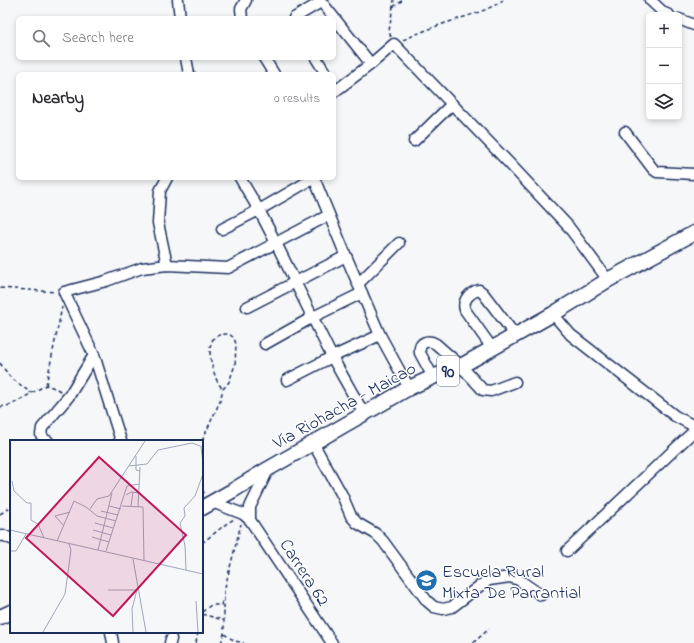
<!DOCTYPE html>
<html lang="en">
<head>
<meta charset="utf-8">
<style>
  :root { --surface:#fff; --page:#f7f7f7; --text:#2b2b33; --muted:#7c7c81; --line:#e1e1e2 }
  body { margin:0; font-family:"Indie Flower",sans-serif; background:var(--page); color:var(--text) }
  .controls { position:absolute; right:12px; top:12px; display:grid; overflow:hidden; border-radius:6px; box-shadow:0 2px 6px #0003 }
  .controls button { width:36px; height:36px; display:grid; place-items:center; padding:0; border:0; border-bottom:1px solid var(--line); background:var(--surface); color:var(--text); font:20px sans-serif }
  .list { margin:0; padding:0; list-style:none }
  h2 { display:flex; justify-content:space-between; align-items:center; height:52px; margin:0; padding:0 16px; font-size:17px }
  h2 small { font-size:13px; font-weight:400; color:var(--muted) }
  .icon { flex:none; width:22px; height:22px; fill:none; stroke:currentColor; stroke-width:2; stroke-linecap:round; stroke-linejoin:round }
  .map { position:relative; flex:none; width:694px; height:643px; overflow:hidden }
  .search { position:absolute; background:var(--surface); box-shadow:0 2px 6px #0003; left:16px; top:16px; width:320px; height:44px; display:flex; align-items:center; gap:10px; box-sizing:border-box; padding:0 14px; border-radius:6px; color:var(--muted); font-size:15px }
  .panel { position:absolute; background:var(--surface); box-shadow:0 2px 6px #0003; left:16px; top:72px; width:320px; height:108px; border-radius:6px }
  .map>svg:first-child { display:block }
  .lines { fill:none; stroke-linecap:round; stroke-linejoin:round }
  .minor-casing { stroke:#1b2f5e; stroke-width:13 }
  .highway-casing { stroke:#1b2f5e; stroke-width:17 }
  .path { stroke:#1b2f5e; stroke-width:1.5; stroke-dasharray:4 3; stroke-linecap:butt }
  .minor { stroke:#fff; stroke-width:10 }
  .highway { stroke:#fff; stroke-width:14 }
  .labels { text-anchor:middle; stroke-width:3; stroke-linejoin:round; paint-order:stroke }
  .shield { fill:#fff; stroke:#5f6d8e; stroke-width:1 }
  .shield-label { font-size:17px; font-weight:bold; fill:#1b2f5e }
  .street-label { font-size:18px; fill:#1b2f5e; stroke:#fff }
  .poi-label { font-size:18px; fill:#1b2f5e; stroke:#fff; text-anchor:start }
  .inset-road { fill:none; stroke:#9ea7bb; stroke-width:1 }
  .view { fill:#c2185b; fill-opacity:0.15; stroke:#c2185b; stroke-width:2 }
  .inset-edge { fill:none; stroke:#1b2f5e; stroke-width:2 }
</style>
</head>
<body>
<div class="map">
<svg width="694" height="643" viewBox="0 0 694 643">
  <rect width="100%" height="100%" fill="#f6f7f9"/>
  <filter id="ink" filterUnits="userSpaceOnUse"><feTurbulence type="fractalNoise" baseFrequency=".025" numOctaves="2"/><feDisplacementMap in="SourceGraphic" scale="8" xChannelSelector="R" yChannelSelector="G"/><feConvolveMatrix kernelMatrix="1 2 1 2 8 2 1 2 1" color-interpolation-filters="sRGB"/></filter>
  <g filter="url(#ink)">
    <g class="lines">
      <defs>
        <g id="minor">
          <path d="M 178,0 L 180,18"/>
          <path d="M 320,0 L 371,64"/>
          <path d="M 650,0 L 664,13 L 669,15"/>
          <path d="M 242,18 L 241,9 L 246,0"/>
          <path d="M 294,18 L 321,2"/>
          <path d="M 679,19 L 694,25"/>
          <path d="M 186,58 L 189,74"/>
          <path d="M 264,58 L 274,74"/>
          <path d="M 316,58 L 326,74"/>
          <path d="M 334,92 L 371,64 L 394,44 L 508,162 L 568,226 L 608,280"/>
          <path d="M 625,132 L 653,169 L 657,172 L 694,174"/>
          <path d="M 414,141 L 452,104"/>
          <path d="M 167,178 L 160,191 L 158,223 L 167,265"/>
          <path d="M 240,178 L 259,210 L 276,243 L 332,357 L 364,414"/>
          <path d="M 314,178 L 346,256 L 380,335 L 409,388"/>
          <path d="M 222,229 L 259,210 L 314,178"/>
          <path d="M 358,284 L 399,243"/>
          <path d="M 247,307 L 346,256"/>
          <path d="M 553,314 L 571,335 L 675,416 L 694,426"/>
          <path d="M 265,344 L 313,317 L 362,293"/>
          <path d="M 492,348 L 465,310 C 462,300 470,292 479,290 L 483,293 L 515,335"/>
          <path d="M 433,377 L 420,353 C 418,342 428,339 436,344 L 461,366 L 483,390 L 491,391 L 515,382"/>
          <path d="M 287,380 L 332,357 L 380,335"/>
          <path d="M 48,441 L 46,441 L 41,435 L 42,428 L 69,396 L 94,355"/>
          <path d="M 121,441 L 94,355 L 64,292 L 106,281 L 142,268 L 167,265 L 228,268 L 329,215"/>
          <path d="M 313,443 L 342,495 L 351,516 L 357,523 L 376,534 L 383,541 L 427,601 L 434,607 L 443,609 L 452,607 L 481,585 L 489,580 L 510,577 L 519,580 L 541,595"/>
          <path d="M 212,502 L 243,514 L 250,520 L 332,643"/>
          <path d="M 250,520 L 250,507 L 268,470"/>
          <path d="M 0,536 L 3,535 L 11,539"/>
          <path d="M 567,551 L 694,431"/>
          <path d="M 111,632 L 113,643"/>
          <path d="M 170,643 L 171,639"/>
        </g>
        <g id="highway">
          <path d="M 202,508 L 232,491 L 268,469 L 409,388 L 433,377 L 461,366 L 553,314 L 608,280 L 694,233"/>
          <path d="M 0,617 L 11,612"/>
        </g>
      </defs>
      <!-- minor casing -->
      <use href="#minor" class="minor-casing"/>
      <!-- highway casing -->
      <use href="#highway" class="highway-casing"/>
      <!-- path -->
      <g class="path">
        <path d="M 393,7 L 403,0"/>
        <path d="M 391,37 L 389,31 L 394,0"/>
        <path d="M 403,40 C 419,33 435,26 452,21 C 469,15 488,11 503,0"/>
        <path d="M 0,288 L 55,292"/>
        <path d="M 0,363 L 10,377 L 31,393"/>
        <path d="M 46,385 L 62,307"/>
        <path d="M 0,407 L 11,405 L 46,385 L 55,388 L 62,392"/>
        <path d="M 202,441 L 220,401 L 223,389 L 229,382 L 235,365 L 236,344 L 234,338 L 229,334 C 224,334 218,334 214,338 C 206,347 212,368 216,378 C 217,382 220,386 223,389"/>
        <path d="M 202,490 L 206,495"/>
        <path d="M 0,514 L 11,507"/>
        <path d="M 202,543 L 226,524 L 234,519"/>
        <path d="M 202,612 L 211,605 L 221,605 L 223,599"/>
        <path d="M 202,614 L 223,620"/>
        <path d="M 224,634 L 235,641 L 244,643"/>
        <path d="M 196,643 L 198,632"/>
        <path d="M 221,643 L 224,634 L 224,591 L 241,524"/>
        <path d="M 473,643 L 489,629"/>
      </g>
      <!-- minor -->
      <use href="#minor" class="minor"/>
      <!-- highway -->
      <use href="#highway" class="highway"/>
    </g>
  </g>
  <!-- icons -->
  <defs>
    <symbol id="school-disc" viewBox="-11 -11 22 22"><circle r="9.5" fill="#1f6fb2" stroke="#fff"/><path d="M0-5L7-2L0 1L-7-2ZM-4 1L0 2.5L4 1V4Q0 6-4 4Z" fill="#fff"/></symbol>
  </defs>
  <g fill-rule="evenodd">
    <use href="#school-disc" x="414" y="568" width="25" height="25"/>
  </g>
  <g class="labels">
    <!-- shield labels -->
    <rect class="shield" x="437" y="356" width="22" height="30" rx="3"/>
    <g class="shield-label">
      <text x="448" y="377">90</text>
    </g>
    <!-- street labels -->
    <g class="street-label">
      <text transform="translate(344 405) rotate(-29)" y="6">Vía Riohacha - Maicao</text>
      <text transform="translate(305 572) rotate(57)" y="6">Carrera 62</text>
    </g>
    <!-- poi labels -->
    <g class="poi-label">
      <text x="442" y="577">Escuela Rural<tspan x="442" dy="21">Mixta De Parrantial</tspan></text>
    </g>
  </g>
  <!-- overview -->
  <g transform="translate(10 440)">
    <rect width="193" height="193" fill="#f6f7f9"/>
    <path class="inset-road" d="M 191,7 L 193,23M 126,16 L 126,30 L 130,31M 119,26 L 137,24 L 148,10 L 182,3 L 193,7M 2,41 L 4,51 L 17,63 L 21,63 L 21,80 L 28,84 L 34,98M 116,55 L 121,52 L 129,53M 99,66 L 111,69M 112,66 L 133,67 L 134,120M 121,66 L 123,52M 128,67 L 130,27M 80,69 L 87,59 L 99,56 L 135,1M 91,71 L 108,75M 85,83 L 103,88M 54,86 L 45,76 L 60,72M 0,90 L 193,134M 83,90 L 101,95M 82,97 L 99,102M 47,101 L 64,61 L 76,67 L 87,76 L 106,81M 88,110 L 102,53M 0,111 L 6,111 L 16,94M 96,111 L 117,46 L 129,44M 123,119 L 136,192M 176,130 L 175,106 L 170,83 L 175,76 L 174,68 L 185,56 L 193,34M 98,150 L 127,150M 186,161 L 188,192M 33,192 L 55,154 L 61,110 L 59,104M 123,192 L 122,169 L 127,150"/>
    <path class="view" d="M 89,17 L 176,95 L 103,176 L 16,98 Z"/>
    <rect width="193" height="193" class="inset-edge"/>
  </g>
</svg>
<div class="controls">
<button>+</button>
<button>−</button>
<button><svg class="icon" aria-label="layers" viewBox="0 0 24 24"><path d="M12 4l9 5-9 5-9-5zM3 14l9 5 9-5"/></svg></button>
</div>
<div class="search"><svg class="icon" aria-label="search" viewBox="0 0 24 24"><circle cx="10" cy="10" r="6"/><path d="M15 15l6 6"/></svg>Search here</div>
<section class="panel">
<h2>Nearby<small>0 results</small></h2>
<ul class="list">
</ul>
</section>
</div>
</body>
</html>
